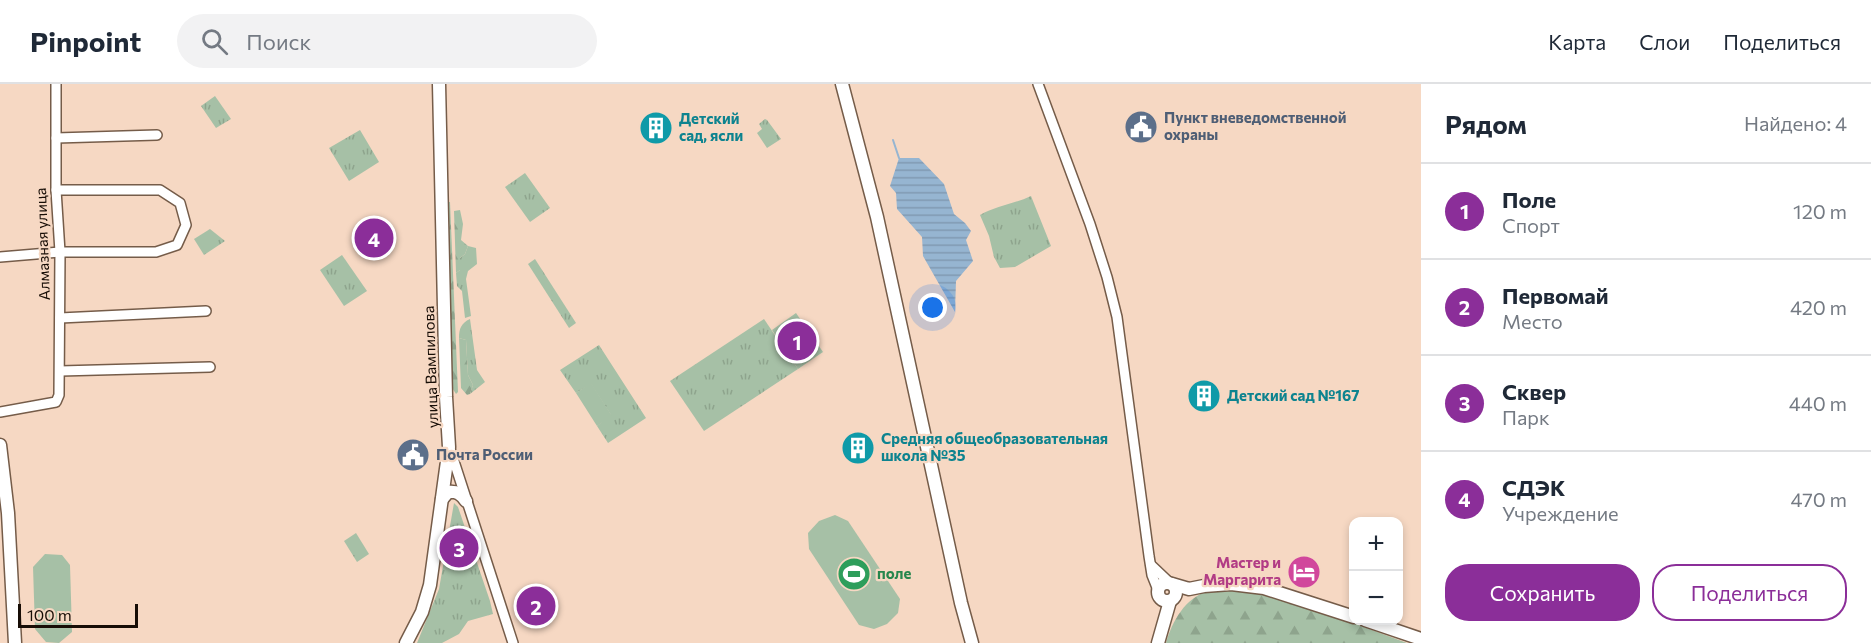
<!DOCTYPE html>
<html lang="ru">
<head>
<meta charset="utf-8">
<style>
  :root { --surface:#fff; --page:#f2f2f3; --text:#1f2937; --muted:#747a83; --line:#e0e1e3; --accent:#8b2e99 }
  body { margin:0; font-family:Commissioner,sans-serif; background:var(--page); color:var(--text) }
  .controls { position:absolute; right:18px; bottom:18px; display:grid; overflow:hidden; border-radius:12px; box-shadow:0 3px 9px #0003 }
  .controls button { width:54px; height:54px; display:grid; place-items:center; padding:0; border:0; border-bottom:2px solid var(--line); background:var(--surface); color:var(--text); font:30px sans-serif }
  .scale { position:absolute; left:18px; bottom:15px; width:120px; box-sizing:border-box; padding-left:6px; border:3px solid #170d06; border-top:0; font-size:16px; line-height:21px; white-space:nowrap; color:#170d06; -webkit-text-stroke:4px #f6d8c3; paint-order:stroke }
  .you { position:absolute; left:933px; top:224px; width:21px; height:21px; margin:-15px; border:4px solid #fff; border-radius:50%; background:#1a73e8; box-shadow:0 0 0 9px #1a73e833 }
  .badge { display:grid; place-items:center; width:39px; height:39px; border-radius:50%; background:var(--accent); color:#fff; font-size:20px; font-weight:700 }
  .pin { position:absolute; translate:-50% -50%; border:3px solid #fff; box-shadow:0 2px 6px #0006 }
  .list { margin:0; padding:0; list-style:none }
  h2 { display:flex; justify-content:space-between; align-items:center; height:78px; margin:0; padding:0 24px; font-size:26px }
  h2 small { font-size:20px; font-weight:400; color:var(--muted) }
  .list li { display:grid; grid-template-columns:39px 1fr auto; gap:18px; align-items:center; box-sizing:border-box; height:96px; padding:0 24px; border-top:2px solid var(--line) }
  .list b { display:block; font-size:22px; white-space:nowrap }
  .list p { margin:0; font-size:20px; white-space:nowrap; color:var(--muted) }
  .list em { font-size:20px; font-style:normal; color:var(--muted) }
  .actions { display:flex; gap:12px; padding:18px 24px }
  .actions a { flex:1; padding:14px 0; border:2px solid var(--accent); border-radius:24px; text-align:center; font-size:21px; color:var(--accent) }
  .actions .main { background:var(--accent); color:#fff }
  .icon { flex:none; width:33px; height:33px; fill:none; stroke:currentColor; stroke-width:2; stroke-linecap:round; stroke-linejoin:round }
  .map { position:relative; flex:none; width:1421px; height:559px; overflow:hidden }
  header { display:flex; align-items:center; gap:36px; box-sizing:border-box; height:84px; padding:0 30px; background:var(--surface); border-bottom:2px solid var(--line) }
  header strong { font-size:28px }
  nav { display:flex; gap:33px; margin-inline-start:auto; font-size:21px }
  .search { width:420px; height:54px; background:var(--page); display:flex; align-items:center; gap:15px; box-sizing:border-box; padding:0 21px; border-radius:33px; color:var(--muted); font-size:22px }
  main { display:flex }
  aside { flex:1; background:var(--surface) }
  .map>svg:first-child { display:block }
  .grass { fill:url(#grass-tufts) }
  .forest { fill:url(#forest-firs) }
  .pitch { fill:#a6c0a6 }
  .water { fill:url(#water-rules) }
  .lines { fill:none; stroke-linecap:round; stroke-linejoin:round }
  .stream { stroke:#96b5d1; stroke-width:2 }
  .minor-casing { stroke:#755c49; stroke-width:12 }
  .tertiary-casing { stroke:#755c49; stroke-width:15 }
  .minor { stroke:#fff; stroke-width:9 }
  .tertiary { stroke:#fff; stroke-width:12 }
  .labels { text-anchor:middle; stroke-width:4.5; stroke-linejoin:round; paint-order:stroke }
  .service-label { font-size:15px; font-weight:bold; fill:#4e5e75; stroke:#f6d8c3; text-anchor:start }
  .culture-label { font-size:15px; font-weight:bold; fill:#0d838f; stroke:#f6d8c3; text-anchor:start }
  .street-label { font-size:15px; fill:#170d06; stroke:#f6d8c3 }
  .hotel-label { font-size:15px; font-weight:bold; fill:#b23c85; stroke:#f6d8c3; text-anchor:end }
  .leisure-label { font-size:15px; font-weight:bold; fill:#27864d; stroke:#f6d8c3; text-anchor:start }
</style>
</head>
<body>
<header>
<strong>Pinpoint</strong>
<div class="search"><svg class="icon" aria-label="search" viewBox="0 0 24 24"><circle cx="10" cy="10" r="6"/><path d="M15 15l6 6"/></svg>Поиск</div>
<nav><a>Карта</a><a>Слои</a><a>Поделиться</a></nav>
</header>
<main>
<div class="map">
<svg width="1421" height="559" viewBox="0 0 1421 559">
  <defs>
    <pattern id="grass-tufts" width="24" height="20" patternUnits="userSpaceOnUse" patternTransform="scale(1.5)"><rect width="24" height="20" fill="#a6c0a6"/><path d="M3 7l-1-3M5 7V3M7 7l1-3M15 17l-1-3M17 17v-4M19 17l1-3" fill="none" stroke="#8ea48d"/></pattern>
    <pattern id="forest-firs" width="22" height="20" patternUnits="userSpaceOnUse" patternTransform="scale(1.5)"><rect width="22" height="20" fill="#a6c0a6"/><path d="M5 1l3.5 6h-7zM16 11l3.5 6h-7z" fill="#8ea48d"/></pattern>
    <pattern id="water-rules" width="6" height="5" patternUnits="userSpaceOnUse" patternTransform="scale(1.5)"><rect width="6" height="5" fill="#96b5d1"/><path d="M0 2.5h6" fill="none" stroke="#819ab2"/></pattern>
  </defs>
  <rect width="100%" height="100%" fill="#f6d8c3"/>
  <!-- grass -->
  <g class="grass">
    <path d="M 215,12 L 231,35 L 216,44 L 201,22 Z"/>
    <path d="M 765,35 L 767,36 L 781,55 L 767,64 L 757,49 L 762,45 L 759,40 Z"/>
    <path d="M 360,46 L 379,78 L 349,97 L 329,64 Z"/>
    <path d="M 525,89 L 550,124 L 530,138 L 505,103 Z"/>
    <path d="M 1031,112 L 1051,162 L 1015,183 L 1000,184 L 994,173 L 989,152 L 980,131 C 996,122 1014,120 1031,112 Z"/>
    <path d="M 210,145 L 225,157 L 204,171 L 194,155 Z"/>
    <path d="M 468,162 L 476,164 L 477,180 L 468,187 L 466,195 L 471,232 L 465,234 L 462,207 L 457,202 L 456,189 L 460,186 L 460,174 L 465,170 Z"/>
    <path d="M 342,171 L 367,207 L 344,222 L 320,186 Z"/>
    <path d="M 535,175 L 576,239 L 569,244 L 528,180 Z"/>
    <path d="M 470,235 L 477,286 L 485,298 L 470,310 L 473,301 L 468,291 L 466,256 L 459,254 C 459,245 461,239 470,235 Z"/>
    <path d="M 764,235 L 798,285 L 704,347 L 670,297 Z"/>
    <path d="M 599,261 L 646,334 L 608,359 L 597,342 L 611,331 L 591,300 L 576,309 L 560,286 Z"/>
    <path d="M 454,419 L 458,423 L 490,517 L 493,530 L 468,537 L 459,550 L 442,559 L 417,559 L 439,505 Z"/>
    <path d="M 356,449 L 369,470 L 357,478 L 344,457 Z"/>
  </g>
  <!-- forest -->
  <g class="forest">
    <path d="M 445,118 L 450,118 L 458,308 L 456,310 L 451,302 Z"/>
    <path d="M 460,126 L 463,140 L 461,156 L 468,162 L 465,170 L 460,174 L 460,186 L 456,189 L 454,127 Z"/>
    <path d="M 459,254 L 466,256 L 468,291 L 473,301 L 470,310 L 467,311 L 461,304 Z"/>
    <path d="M 1247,505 L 1283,513 L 1407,559 L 1166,559 C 1172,538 1185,513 1209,507 C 1221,505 1235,506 1247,505 Z"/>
  </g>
  <!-- pitch -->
  <g class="pitch">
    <path d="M 796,229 L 823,268 L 798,285 L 772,246 Z"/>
    <path d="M 591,299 L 612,332 L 597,342 L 576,309 Z"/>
    <path d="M 835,431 L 848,437 L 900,515 L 898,529 L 887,540 L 874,545 L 859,541 L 809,465 L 808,449 L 819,437 Z"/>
    <path d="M 45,470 L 62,471 L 70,481 L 72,548 L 59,559 L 46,558 L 35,545 L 33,483 Z"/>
  </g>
  <!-- water -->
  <path class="water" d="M 899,74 L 919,74 L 944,100 L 954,130 L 965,139 L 971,147 L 966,156 L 973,177 L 956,197 L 955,228 L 923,172 L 922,153 L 897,125 L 896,109 L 890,102 Z"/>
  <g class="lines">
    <!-- stream -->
    <path class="stream" d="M 893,56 L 899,74"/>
    <defs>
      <g id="minor">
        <path d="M 1038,0 L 1090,140 L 1107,193 L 1117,233 L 1149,472 L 1152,491 L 1158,506"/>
        <path d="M 56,54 L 157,51"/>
        <path d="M 0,173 L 60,168 L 156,168 L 177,161 L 186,141 L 180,119 L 160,106 L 56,106"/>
        <path d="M 60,234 L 206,227"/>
        <path d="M 60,287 L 210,283"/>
        <path d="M 0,328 L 56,318 L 59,311 L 60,168 L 56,106 L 56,0"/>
        <path d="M 450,365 L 513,559"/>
        <path d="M 1151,481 L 1170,499"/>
      </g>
      <g id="tertiary">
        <path d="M 842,0 L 877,133 L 961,519 L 972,559"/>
        <path d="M 0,361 L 8,429 L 15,559"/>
        <path d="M 442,415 L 448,408 C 457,407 461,410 466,417"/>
        <circle cx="1167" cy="508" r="9"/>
        <path d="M 1172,500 L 1189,505 L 1204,502 L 1231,500 L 1264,504 L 1354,533"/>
        <path d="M 1365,536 L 1421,555"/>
        <path d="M 406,559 L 422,528 L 430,501 L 449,363 L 446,313 L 439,0"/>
        <path d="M 1158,559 L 1170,517"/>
      </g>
    </defs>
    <!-- minor casing -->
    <use href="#minor" class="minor-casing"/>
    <!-- tertiary casing -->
    <use href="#tertiary" class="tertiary-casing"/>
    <!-- minor -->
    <use href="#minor" class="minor"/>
    <!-- tertiary -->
    <use href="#tertiary" class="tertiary"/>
  </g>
  <!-- icons -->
  <defs>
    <symbol id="civic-disc" viewBox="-11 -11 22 22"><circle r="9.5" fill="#5c6f8a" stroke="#f6d8c3"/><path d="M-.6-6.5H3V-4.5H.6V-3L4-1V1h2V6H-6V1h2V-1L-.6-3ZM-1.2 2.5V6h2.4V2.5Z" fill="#fff"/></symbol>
    <symbol id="building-disc" viewBox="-11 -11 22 22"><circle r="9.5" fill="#0f9aa8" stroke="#f6d8c3"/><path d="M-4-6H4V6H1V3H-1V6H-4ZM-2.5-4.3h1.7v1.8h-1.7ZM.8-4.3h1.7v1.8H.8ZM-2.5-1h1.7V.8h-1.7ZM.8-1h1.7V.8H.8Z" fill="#fff"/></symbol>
    <symbol id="hotel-disc" viewBox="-11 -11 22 22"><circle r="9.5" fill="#d1479c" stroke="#f6d8c3"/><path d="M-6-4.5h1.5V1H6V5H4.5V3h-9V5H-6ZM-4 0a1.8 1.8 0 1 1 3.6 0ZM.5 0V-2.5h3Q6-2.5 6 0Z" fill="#fff"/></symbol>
    <symbol id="stadium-disc" viewBox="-11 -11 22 22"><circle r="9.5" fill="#2e9e5b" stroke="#f6d8c3"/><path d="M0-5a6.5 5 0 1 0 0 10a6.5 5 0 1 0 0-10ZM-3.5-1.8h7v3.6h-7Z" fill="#fff"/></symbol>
  </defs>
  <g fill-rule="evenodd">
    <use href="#civic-disc" x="1122" y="24" width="38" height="38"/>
    <use href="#building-disc" x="637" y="25" width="38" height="38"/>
    <use href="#building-disc" x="1185" y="293" width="38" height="38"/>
    <use href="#building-disc" x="839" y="345" width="38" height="38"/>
    <use href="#civic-disc" x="394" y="352" width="38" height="38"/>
    <use href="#hotel-disc" x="1285" y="469" width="38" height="38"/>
    <use href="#stadium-disc" x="835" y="471" width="38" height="38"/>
  </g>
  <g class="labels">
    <!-- service labels -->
    <g class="service-label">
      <text x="1164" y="39">Пункт вневедомственной<tspan x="1164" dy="17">охраны</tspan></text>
      <text x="436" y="376">Почта России</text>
    </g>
    <!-- culture labels -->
    <g class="culture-label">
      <text x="679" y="40">Детский<tspan x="679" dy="17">сад, ясли</tspan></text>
      <text x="1227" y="317">Детский сад №167</text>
      <text x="881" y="360">Средняя общеобразовательная<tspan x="881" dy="17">школа №35</tspan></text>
    </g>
    <!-- street labels -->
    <g class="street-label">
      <text transform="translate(43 160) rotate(-92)" y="5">Алмазная улица</text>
      <text transform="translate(431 283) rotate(-92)" y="5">улица Вампилова</text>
    </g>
    <!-- hotel labels -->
    <g class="hotel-label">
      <text x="1281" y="484">Мастер и<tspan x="1281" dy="17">Маргарита</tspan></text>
    </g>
    <!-- leisure labels -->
    <g class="leisure-label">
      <text x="877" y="495">поле</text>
    </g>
  </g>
</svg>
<div class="controls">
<button>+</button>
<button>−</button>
</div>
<div class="scale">100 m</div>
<div class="you"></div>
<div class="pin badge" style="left:797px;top:257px">1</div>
<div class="pin badge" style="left:536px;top:522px">2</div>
<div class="pin badge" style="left:459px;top:464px">3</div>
<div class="pin badge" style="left:374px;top:154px">4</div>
</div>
<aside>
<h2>Рядом<small>Найдено: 4</small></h2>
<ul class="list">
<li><span class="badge">1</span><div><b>Поле</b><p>Спорт</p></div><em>120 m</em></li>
<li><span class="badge">2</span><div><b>Первомай</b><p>Место</p></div><em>420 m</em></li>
<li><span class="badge">3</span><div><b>Сквер</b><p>Парк</p></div><em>440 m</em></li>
<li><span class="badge">4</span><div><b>СДЭК</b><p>Учреждение</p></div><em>470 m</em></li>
</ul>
<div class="actions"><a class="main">Сохранить</a><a>Поделиться</a></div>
</aside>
</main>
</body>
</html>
